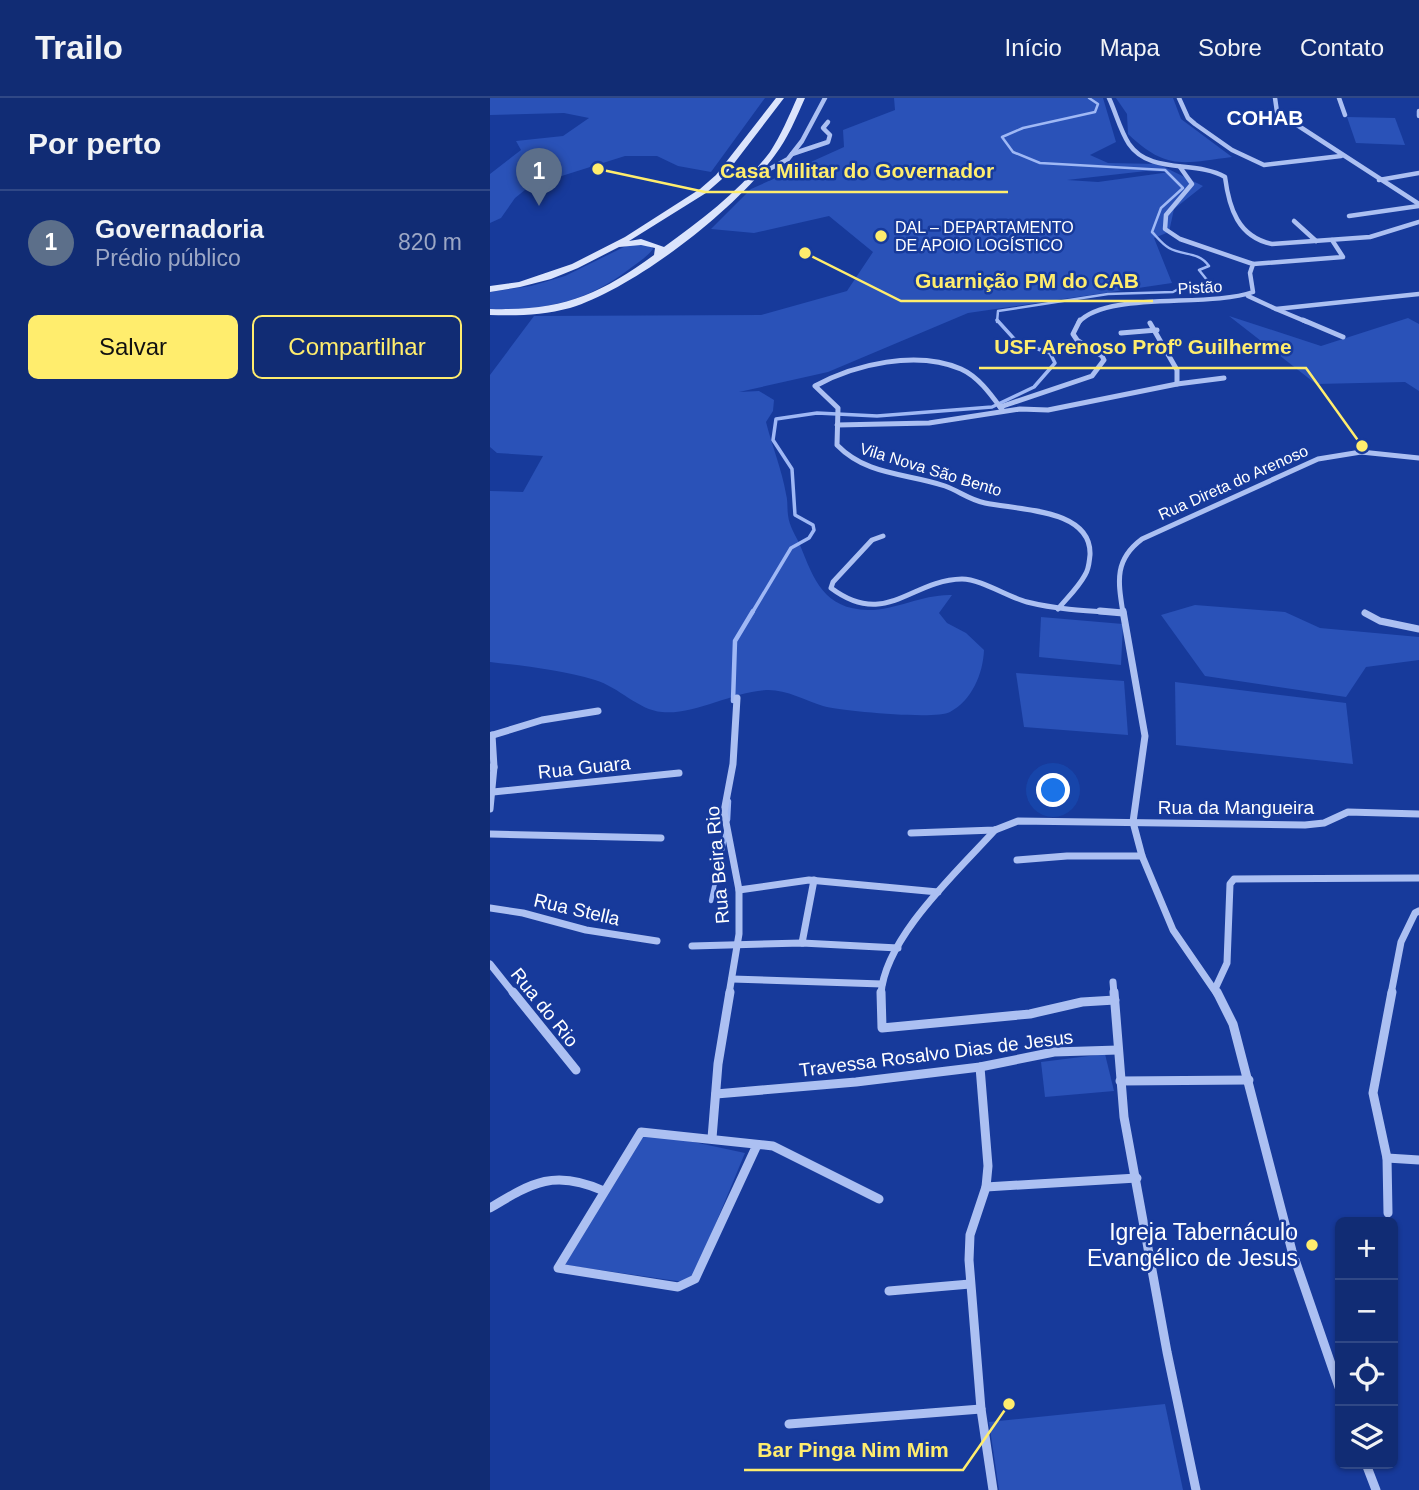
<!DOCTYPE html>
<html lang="pt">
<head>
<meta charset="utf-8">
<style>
  :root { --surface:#112c74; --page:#1a3479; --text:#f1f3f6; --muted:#9ca7c5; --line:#304886; --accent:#ffed6d }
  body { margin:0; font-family:Helvetica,sans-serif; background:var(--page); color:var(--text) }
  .controls { position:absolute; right:21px; bottom:21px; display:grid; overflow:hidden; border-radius:10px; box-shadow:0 2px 5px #0004 }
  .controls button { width:63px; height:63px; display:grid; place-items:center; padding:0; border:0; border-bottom:2px solid var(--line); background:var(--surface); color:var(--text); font:35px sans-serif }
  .you { position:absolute; left:564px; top:693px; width:24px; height:24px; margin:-18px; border:5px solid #fff; border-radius:50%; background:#1a73e8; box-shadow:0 0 0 10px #1a73e833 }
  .badge { display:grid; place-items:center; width:46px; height:46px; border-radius:50%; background:var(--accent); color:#fff; font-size:23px; font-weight:700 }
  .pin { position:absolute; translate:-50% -58px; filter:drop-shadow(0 2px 4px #0008) }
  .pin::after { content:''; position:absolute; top:37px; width:24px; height:21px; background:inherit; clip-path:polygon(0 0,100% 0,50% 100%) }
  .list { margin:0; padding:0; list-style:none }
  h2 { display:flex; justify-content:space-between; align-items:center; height:91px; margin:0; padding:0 28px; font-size:30px }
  h2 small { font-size:23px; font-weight:400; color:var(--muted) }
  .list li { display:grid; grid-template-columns:46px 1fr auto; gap:21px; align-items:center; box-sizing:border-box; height:105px; padding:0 28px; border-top:2px solid var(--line) }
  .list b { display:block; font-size:26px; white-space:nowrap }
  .list p { margin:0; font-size:23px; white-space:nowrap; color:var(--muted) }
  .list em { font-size:23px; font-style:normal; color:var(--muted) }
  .actions { display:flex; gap:14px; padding:21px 28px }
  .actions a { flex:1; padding:16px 0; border:2px solid var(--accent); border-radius:10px; text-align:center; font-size:24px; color:var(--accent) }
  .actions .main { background:var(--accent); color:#111 }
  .icon { flex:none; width:38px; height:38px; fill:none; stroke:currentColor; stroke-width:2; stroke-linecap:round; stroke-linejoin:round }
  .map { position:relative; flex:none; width:929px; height:1392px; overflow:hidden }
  header { display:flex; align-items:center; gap:42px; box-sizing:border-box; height:98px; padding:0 35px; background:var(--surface); border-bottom:2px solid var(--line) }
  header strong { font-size:33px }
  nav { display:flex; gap:38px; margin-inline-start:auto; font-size:24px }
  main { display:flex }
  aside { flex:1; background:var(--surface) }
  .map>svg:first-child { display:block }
  .green { fill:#2a52b8; fill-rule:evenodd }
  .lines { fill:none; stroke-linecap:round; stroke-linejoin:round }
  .stream-far2 { stroke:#9fb8f5; stroke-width:2.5 }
  .stream-far1 { stroke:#9fb8f5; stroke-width:3.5 }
  .stream { stroke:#9fb8f5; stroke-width:4.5 }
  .street-far3 { stroke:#acc0f2; stroke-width:4.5 }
  .street-far2 { stroke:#acc0f2; stroke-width:5 }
  .street-far1 { stroke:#acc0f2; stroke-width:7 }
  .street { stroke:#acc0f2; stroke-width:9 }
  .secondary { fill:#dbe4fc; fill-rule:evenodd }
  .poi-dot { fill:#ffed6d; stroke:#173a9b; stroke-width:2.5 }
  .labels { text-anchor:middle; stroke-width:5; stroke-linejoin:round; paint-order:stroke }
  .far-poi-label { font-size:16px; fill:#fff; stroke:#173a9b; text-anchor:start }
  .far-street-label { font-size:16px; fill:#fff; stroke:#173a9b }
  .street-label { font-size:19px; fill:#fff; stroke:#173a9b }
  .far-district-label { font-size:21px; font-weight:bold; fill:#fff; stroke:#173a9b }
  .near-poi-label { font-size:23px; fill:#fff; stroke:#173a9b; text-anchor:end }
  .leader { fill:none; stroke:#ffed6d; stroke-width:2.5 }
  .callout-dot { fill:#ffed6d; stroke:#173a9b; stroke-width:2.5 }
  .callout-label { font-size:21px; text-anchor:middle; font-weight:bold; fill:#ffed6d; stroke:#173a9b; stroke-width:5; stroke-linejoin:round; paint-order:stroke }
</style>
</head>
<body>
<header>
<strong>Trailo</strong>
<nav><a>Início</a><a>Mapa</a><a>Sobre</a><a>Contato</a></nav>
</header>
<main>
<aside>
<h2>Por perto<small></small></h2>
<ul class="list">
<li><span class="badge" style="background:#5c6f8a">1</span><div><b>Governadoria</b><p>Prédio público</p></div><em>820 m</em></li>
</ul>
<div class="actions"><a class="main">Salvar</a><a>Compartilhar</a></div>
</aside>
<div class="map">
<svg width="929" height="1392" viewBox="0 0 929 1392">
  <rect width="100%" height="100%" fill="#173a9b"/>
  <!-- green -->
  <g class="green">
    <path d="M 0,0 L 275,0 L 221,74 L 188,68 L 167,58 L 135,58 L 40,88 L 25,100 L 11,120 L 0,125 L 0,76 L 31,52 L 26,43 L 73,38 L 99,20 L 74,15 L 0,17 Z"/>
    <path d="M 404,0 L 613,0 L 626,44 L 600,57 L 618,65 L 668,66 L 713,88 L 684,111 L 679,134 L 664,140 L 682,185 L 478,215 L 338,274 L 249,294 L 269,293 L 284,302 L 283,313 L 276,324 C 282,348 292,372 296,396 C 298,403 297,410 298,417 C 299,428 306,438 310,447 C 324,482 334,511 378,512 C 407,512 433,496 462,497 L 449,515 L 457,525 L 476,535 L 494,552 C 493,576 482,602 460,614 C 446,622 351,613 333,608 C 315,602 295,591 276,592 C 241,594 205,617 172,614 C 148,612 129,589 105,582 C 72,572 35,568 0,564 L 0,393 L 33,394 L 53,358 L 7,355 L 0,349 L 0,277 L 44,218 L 271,217 L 357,193 L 383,154 L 339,118 L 264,135 L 221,131 L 261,91 L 354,49 L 353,32 L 405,12 ZM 656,73 L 680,74 L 608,84 L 577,82 Z"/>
    <path d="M 626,0 L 683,0 L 691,21 L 742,59 C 693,65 677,73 638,36 L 637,16 Z"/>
    <path d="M 857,19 L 905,20 L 915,47 L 866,45 Z"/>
    <path d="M 140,146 L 161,148 L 163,151 C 156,160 146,166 138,172 C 95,205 53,212 0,212 L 0,194 L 41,188 L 75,178 Z"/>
    <path d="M 739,218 L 831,248 L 918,220 L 929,226 L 929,293 L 915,284 L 826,286 Z"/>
    <path d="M 705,507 L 795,514 L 830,530 L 929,539 L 929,562 L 876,569 L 856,599 L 715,578 L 671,517 Z"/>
    <path d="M 551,519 L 633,526 L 631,567 L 549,559 Z"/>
    <path d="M 526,575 L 634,583 L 638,637 L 534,629 Z"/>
    <path d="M 685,584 L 856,605 L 863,666 L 686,647 Z"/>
    <path d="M 615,956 L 624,993 L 555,999 L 551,964 Z"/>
    <path d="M 152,1033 L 255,1055 L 201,1185 L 75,1167 Z"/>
    <path d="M 675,1306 L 693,1392 L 509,1392 L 499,1324 Z"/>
  </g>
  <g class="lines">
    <!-- stream-far2 -->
    <path class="stream-far2" d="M 507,224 L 508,213 L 618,196 L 683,194 L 694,188 L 714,186 L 717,182 L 709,172 L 719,168 C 708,153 693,158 679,150 C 672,146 667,139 662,134 L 671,110 L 693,90 L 675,72 L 550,65 L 523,54 L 512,39 L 533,30 L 605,14 L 608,6 L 599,0"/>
    <!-- stream-far1 -->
    <path class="stream-far1" d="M 262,515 L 301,450 L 319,440 L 324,432 L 323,427 L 305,417 L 302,371 L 283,342 L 286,321 L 327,315 L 387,318 L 502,309 L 544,289 L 565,265 L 560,255 L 527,244 L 507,222"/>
    <!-- stream -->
    <g class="stream">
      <path d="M 243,603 L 245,543 L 263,513"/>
      <path d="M 238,722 L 239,703"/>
      <path d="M 221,803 L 236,734"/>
    </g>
    <!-- street-far3 -->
    <g class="street-far3">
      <path d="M 619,0 C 626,15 630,32 639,46 C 660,77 706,62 735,79 C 739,110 748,139 782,146 L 880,139 L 929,124"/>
      <path d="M 689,0 L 698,20 L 705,26 L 742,52 L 774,67 L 851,58"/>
      <path d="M 785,0 L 787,14 L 929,106"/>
      <path d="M 849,0 L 855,17"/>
      <path d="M 929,13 L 929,18"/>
      <path d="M 302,56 L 338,44 L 340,37 L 333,30 L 338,24"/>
      <path d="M 259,82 L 298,61 L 312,43 L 335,0"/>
      <path d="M 889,82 L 929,75"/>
      <path d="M 859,118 L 929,108"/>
      <path d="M 804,123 L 826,143"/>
      <path d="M 763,166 L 853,159 L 842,142"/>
      <path d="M 758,198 L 786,211"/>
      <path d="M 589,224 C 617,193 719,210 763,194 L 760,175 L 763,166 L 690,141 L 675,131 L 676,117 L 702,86 L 690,69"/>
      <path d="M 817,224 L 786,211 L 929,196"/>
    </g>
    <!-- street-far2 -->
    <g class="street-far2">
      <path d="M 813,222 L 853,239"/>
      <path d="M 660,225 L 687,272 L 687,286"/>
      <path d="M 631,235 L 667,232"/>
      <path d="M 510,309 L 602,278 L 614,262 L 612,258 L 587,242 L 583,236 L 590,222"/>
      <path d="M 513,313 C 502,298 489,279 471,271 C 427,252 365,266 325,288 L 348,310 L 347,347 C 377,378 417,375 455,388 C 469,393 480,402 495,405 C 526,412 602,410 600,457 C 599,465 599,471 595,477 C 588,490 577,500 568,511"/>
      <path d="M 347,327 L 439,325 L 530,311 L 558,312 L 687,286 L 734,280"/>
      <path d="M 393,438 L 382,442 L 343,484 L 341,490 C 396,531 420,482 472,481 C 491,481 518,499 537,504 C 569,512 601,513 633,515"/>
      <path d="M 633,515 C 628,483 624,462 652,441 L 828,361 L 871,354 L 929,360"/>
    </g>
    <!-- street-far1 -->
    <g class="street-far1">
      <path d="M 610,513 L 633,515"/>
      <path d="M 633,513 L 655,638 L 643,724 L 652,758 L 683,832 L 727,896"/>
      <path d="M 875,515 L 890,523 L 929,531"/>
      <path d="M 2,637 L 4,669"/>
      <path d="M 0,638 L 52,622 L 108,613"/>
      <path d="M 0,669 L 4,669 L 0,711"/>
      <path d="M 3,694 L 189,675"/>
      <path d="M 421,735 L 505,732 L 528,723 L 815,727 L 834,725 L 858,714 L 929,716"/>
      <path d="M 0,736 L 171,740"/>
      <path d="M 527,762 L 577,758 L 652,758"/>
      <path d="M 249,792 L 319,782 L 448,794"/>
      <path d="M 0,810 L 33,815 L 96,832 L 167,843"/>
      <path d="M 312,845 L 324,782"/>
      <path d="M 202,848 L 312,845 L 408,850"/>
      <path d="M 0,866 L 24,896"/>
      <path d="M 242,881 L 392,886"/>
      <path d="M 623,884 L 624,896"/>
      <path d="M 725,891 L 737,865 L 740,786 L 744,781 L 929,780"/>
      <path d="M 239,896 L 249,836 L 249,792 L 234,714 L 243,666 L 247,600"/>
      <path d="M 391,896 C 395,839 468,773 505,732"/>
      <path d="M 901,896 L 911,844 L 925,815 L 929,813"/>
    </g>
    <!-- street -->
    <g class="street">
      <path d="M 23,894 L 86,972"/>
      <path d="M 391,894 L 392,930 L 540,916 L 592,904 L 625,902"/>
      <path d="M 624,894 L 634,1019 L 677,1254 L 706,1392"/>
      <path d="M 727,894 L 743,926 L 802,1153 L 850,1292"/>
      <path d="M 490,969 L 498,1068 L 496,1089 L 480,1137 L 479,1162 L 491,1311 L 503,1392"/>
      <path d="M 630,983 L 759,982"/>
      <path d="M 226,996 L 366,984 L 490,969 L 564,954 L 628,952"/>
      <path d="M 222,1040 L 228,966 L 240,894"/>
      <path d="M 267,1047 L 205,1181 L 188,1189 L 68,1170 L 151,1034 L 283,1048 L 389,1101"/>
      <path d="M 897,1060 L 929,1062"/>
      <path d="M 496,1089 L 647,1080"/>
      <path d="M 0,1110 C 43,1084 65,1071 114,1093"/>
      <path d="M 898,1115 L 897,1060 L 883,995 L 902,894"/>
      <path d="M 399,1193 L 480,1186"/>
      <path d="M 299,1326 L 491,1311"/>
      <path d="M 876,1366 L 886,1392"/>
    </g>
    <!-- secondary -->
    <path class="secondary" d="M 286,0 L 294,0 L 232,81 L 216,95 L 139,143 L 151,141 L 174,149 C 212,122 252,91 280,54 C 291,37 299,18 307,0 L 315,0 C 306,20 298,40 285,57 C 245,112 145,190 80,210 C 54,217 27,218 0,217 L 0,211 C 70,213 108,198 164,157 L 165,150 L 151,147 L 129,149 L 88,170 L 61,181 L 30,189 L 0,194 L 0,188 L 29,184 L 82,166 L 135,139 L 210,91 L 226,77 Z"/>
  </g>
  <!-- markers -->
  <g class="poi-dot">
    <circle cx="391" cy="138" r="7"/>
    <circle cx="822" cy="1147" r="7"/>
  </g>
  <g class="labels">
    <!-- far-poi labels -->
    <g class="far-poi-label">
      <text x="405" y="135">DAL – DEPARTAMENTO<tspan x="405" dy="18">DE APOIO LOGÍSTICO</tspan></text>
    </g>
    <!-- far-street labels -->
    <g class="far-street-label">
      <text transform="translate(710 189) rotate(-3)" y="6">Pistão</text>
      <text transform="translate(441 371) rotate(17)" y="6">Vila Nova São Bento</text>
      <text transform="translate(743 384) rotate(-24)" y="6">Rua Direta do Arenoso</text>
    </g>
    <!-- street labels -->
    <g class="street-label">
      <text transform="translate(94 669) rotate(-6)" y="7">Rua Guara</text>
      <text x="746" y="716">Rua da Mangueira</text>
      <text transform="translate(227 767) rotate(-95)" y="7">Rua Beira Rio</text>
      <text transform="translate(87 811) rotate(13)" y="7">Rua Stella</text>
      <text transform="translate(55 909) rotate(51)" y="7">Rua do Rio</text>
      <text transform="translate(446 955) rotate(-7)" y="7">Travessa Rosalvo Dias de Jesus</text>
    </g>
    <!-- far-district labels -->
    <g class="far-district-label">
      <text x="775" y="27">COHAB</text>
    </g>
    <!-- near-poi labels -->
    <g class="near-poi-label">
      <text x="808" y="1142">Igreja Tabernáculo<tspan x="808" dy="26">Evangélico de Jesus</tspan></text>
    </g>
  </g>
  <!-- callouts -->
  <path class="leader" d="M108 71L215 94H518M315 155L411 203H663M872 348L816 270H489M519 1306L473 1372H254"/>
  <g class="callout-dot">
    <circle cx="108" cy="71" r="7"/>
    <circle cx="315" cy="155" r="7"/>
    <circle cx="872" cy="348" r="7"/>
    <circle cx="519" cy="1306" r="7"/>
  </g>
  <g class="callout-label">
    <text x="367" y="80">Casa Militar do Governador</text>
    <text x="537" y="190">Guarnição PM do CAB</text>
    <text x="653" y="256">USF Arenoso Profº Guilherme</text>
    <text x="363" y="1359">Bar Pinga Nim Mim</text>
  </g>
</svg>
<div class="controls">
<button>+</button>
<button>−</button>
<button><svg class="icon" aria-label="locate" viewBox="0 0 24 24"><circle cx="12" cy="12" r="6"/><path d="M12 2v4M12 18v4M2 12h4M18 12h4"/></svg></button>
<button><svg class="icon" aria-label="layers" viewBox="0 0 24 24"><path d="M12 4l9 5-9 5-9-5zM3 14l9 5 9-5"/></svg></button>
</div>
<div class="you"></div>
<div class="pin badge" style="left:49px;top:108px;background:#5c6f8a">1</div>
</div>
</main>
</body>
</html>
